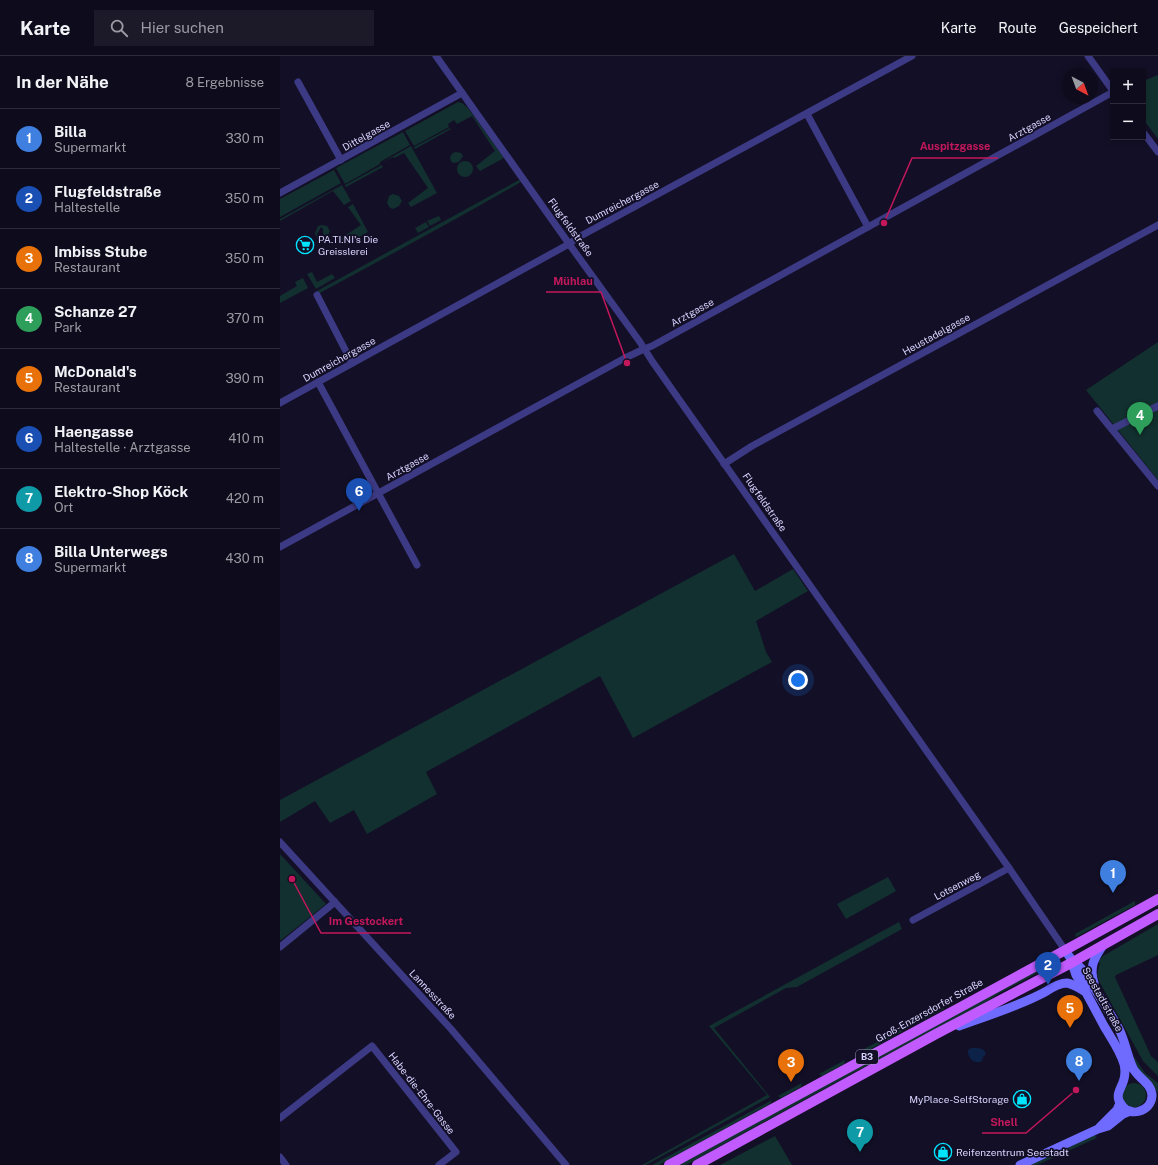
<!DOCTYPE html>
<html lang="de">
<head>
<meta charset="utf-8">
<style>
  :root { --surface:#0e0b1c; --page:#1c1929; --text:#f1f3f6; --muted:#9b9ba3; --line:#2e2b3b; --accent:#db2777 }
  body { margin:0; font-family:"Public Sans",sans-serif; background:var(--page); color:var(--text) }
  .controls { position:absolute; right:12px; top:12px; display:grid; overflow:hidden; border-radius:0px; box-shadow:0 2px 6px #0003 }
  .controls button { width:36px; height:36px; display:grid; place-items:center; padding:0; border:0; border-bottom:1px solid var(--line); background:var(--surface); color:var(--text); font:20px sans-serif }
  .compass { position:absolute; left:782px; top:12px; width:36px; height:36px; border-radius:50%; background:var(--surface); box-shadow:0 2px 6px #0003; rotate:139deg }
  .you { position:absolute; left:518px; top:624px; width:14px; height:14px; margin:-10px; border:3px solid #fff; border-radius:50%; background:#1a73e8; box-shadow:0 0 0 6px #1a73e833 }
  .badge { display:grid; place-items:center; width:26px; height:26px; border-radius:50%; background:var(--accent); color:#fff; font-size:13px; font-weight:700 }
  .pin { position:absolute; translate:-50% -33px; filter:drop-shadow(0 1px 2px #0008) }
  .pin::after { content:''; position:absolute; top:21px; width:14px; height:12px; background:inherit; clip-path:polygon(0 0,100% 0,50% 100%) }
  .list { margin:0; padding:0; list-style:none }
  h2 { display:flex; justify-content:space-between; align-items:center; height:52px; margin:0; padding:0 16px; font-size:17px }
  h2 small { font-size:13px; font-weight:400; color:var(--muted) }
  .list li { display:grid; grid-template-columns:26px 1fr auto; gap:12px; align-items:center; box-sizing:border-box; height:60px; padding:0 16px; border-top:1px solid var(--line) }
  .list b { display:block; font-size:15px; white-space:nowrap }
  .list p { margin:0; font-size:13px; white-space:nowrap; color:var(--muted) }
  .list em { font-size:13px; font-style:normal; color:var(--muted) }
  .icon { flex:none; width:22px; height:22px; fill:none; stroke:currentColor; stroke-width:2; stroke-linecap:round; stroke-linejoin:round }
  .map { position:relative; flex:none; width:878px; height:1109px; overflow:hidden }
  header { display:flex; align-items:center; gap:24px; box-sizing:border-box; height:56px; padding:0 20px; background:var(--surface); border-bottom:1px solid var(--line) }
  header strong { font-size:19px }
  nav { display:flex; gap:22px; margin-inline-start:auto; font-size:14px }
  .search { width:280px; height:36px; background:var(--page); display:flex; align-items:center; gap:10px; box-sizing:border-box; padding:0 14px; border-radius:0px; color:var(--muted); font-size:15px }
  main { display:flex }
  aside { flex:1; background:var(--surface) }
  .map>svg:first-child { display:block }
  .green { fill:#12302f; fill-rule:evenodd }
  .water { fill:#0c2248 }
  .lines { fill:none; stroke-linecap:round; stroke-linejoin:round }
  .street { stroke:#3d3a85; stroke-width:7 }
  .secondary { stroke:#6f6bff; stroke-width:9 }
  .primary { stroke:#c25bff; stroke-width:10 }
  .labels { text-anchor:middle; stroke-width:3.5; stroke-linejoin:round; paint-order:stroke }
  .shield { fill:#130f26; stroke:#9e99be; stroke-width:1 }
  .shield-label { font-size:9px; font-weight:bold; fill:#d9d4ff }
  .street-label { font-size:10px; fill:#d9d4ff; stroke:#130f26 }
  .poi-label { font-size:10px; fill:#d9d4ff; stroke:#130f26; text-anchor:start }
  .leader { fill:none; stroke:#c2185b; stroke-width:1.5 }
  .callout-dot { fill:#c2185b; stroke:#130f26; stroke-width:1.5 }
  .callout-label { font-size:11px; text-anchor:middle; font-weight:bold; fill:#c2185b; stroke:#130f26; stroke-width:3.5; stroke-linejoin:round; paint-order:stroke }
</style>
</head>
<body>
<header>
<strong>Karte</strong>
<div class="search"><svg class="icon" aria-label="search" viewBox="0 0 24 24"><circle cx="10" cy="10" r="6"/><path d="M15 15l6 6"/></svg>Hier suchen</div>
<nav><a>Karte</a><a>Route</a><a>Gespeichert</a></nav>
</header>
<main>
<aside>
<h2>In der Nähe<small>8 Ergebnisse</small></h2>
<ul class="list">
<li><span class="badge" style="background:#3f7fe0">1</span><div><b>Billa</b><p>Supermarkt</p></div><em>330 m</em></li>
<li><span class="badge" style="background:#1a4fb4">2</span><div><b>Flugfeldstraße</b><p>Haltestelle</p></div><em>350 m</em></li>
<li><span class="badge" style="background:#e8710a">3</span><div><b>Imbiss Stube</b><p>Restaurant</p></div><em>350 m</em></li>
<li><span class="badge" style="background:#2e9e5b">4</span><div><b>Schanze 27</b><p>Park</p></div><em>370 m</em></li>
<li><span class="badge" style="background:#e8710a">5</span><div><b>McDonald's</b><p>Restaurant</p></div><em>390 m</em></li>
<li><span class="badge" style="background:#1a4fb4">6</span><div><b>Haengasse</b><p>Haltestelle · Arztgasse</p></div><em>410 m</em></li>
<li><span class="badge" style="background:#0f9aa8">7</span><div><b>Elektro-Shop Köck</b><p>Ort</p></div><em>420 m</em></li>
<li><span class="badge" style="background:#3f7fe0">8</span><div><b>Billa Unterwegs</b><p>Supermarkt</p></div><em>430 m</em></li>
</ul>
</aside>
<div class="map">
<svg width="878" height="1109" viewBox="0 0 878 1109">
  <rect width="100%" height="100%" fill="#130f26"/>
  <!-- green -->
  <g class="green">
    <path d="M 878,19 L 878,83 L 863,63 L 863,25 Z"/>
    <path d="M 178,46 L 182,47 L 188,52 L 224,102 L 200,115 L 196,110 L 215,95 L 192,60 L 177,68 L 174,64 L 168,68 L 169,71 L 134,90 L 125,75 Z"/>
    <path d="M 170,72 L 171,73 L 135,93 L 134,91 Z"/>
    <path d="M 123,76 L 130,89 L 100,106 L 100,108 L 65,128 L 56,112 Z"/>
    <path d="M 131,90 L 157,137 L 131,151 L 128,147 L 148,132 L 124,97 L 114,102 L 113,101 L 101,107 Z"/>
    <path d="M 175,96 L 181,97 L 183,100 L 179,106 L 173,107 C 168,103 170,98 175,96 Z"/>
    <circle cx="185" cy="113" r="8"/>
    <path d="M 102,109 L 103,111 L 66,131 L 65,129 Z"/>
    <path d="M 54,114 L 61,127 L 0,161 L 0,143 Z"/>
    <path d="M 239,124 L 241,126 C 174,165 106,201 38,238 L 37,235 Z"/>
    <path d="M 62,129 L 71,145 L 64,149 L 53,135 L 0,165 L 0,163 Z"/>
    <path d="M 113,138 L 119,140 L 122,145 L 119,150 L 113,153 L 110,152 L 107,147 L 109,140 Z"/>
    <path d="M 73,148 L 88,176 L 65,189 L 60,183 L 81,169 L 68,151 Z"/>
    <path d="M 159,160 L 161,164 L 150,170 L 147,165 Z"/>
    <path d="M 146,166 L 149,171 L 138,177 L 135,172 Z"/>
    <path d="M 42,169 L 47,170 L 50,175 L 46,183 L 41,184 L 37,182 L 35,177 L 38,170 ZM 41,171 L 43,173 L 43,177 L 45,180 L 44,182 L 41,182 L 37,180 L 37,178 Z"/>
    <path d="M 32,216 L 37,226 L 52,218 L 55,222 L 36,233 L 27,218 Z"/>
    <path d="M 23,222 L 28,232 L 0,247 L 0,240 L 17,230 L 15,226 Z"/>
    <path d="M 878,286 L 878,424 L 806,334 Z"/>
    <path d="M 454,498 L 475,535 L 513,513 L 528,535 L 476,565 L 486,596 L 492,606 L 353,682 L 320,620 L 146,716 L 157,738 L 87,778 L 74,754 L 50,767 L 35,745 L 0,766 L 0,744 Z"/>
    <path d="M 0,798 L 46,848 L 0,885 Z"/>
    <path d="M 608,821 L 616,835 L 566,863 L 557,848 Z"/>
    <path d="M 855,845 L 855,849 L 796,881 L 795,878 Z"/>
    <path d="M 619,866 L 622,873 L 517,931 L 506,932 L 434,972 L 490,1041 L 366,1109 L 362,1109 L 487,1039 L 429,970 Z"/>
    <path d="M 878,868 L 878,899 L 836,919 L 835,921 L 871,1000 L 878,1006 L 878,1020 L 863,1005 L 819,925 L 817,918 L 820,907 L 818,906 L 823,900 Z"/>
    <path d="M 774,903 L 776,907 L 718,938 L 702,949 L 573,1017 L 406,1109 L 398,1109 Z"/>
    <path d="M 663,951 L 664,953 L 643,964 L 639,963 Z"/>
    <path d="M 631,968 L 632,970 L 584,997 L 584,993 Z"/>
    <path d="M 853,1001 L 854,1001 L 865,1017 L 878,1027 L 878,1036 L 859,1019 Z"/>
    <path d="M 565,1004 L 564,1008 L 542,1020 L 539,1018 Z"/>
    <path d="M 522,1027 L 521,1031 L 501,1042 L 498,1040 Z"/>
    <circle cx="854" cy="1039" r="12"/>
    <path d="M 492,1044 L 490,1048 L 379,1109 L 372,1109 Z"/>
    <path d="M 815,1079 L 817,1082 L 757,1109 L 750,1109 Z"/>
    <path d="M 495,1080 L 512,1109 L 440,1109 Z"/>
  </g>
  <!-- water -->
  <path class="water" d="M 691,992 C 697,992 704,991 706,998 L 703,1001 L 702,1005 C 695,1009 687,1002 688,994 Z"/>
  <g class="lines">
    <!-- street -->
    <g class="street">
      <path d="M 156,0 L 292,192 L 360,286 L 372,305 L 729,812 L 785,894"/>
      <path d="M 808,0 L 833,35"/>
      <path d="M 18,26 L 61,104"/>
      <path d="M 527,58 L 588,171"/>
      <path d="M 863,76 L 878,96"/>
      <path d="M 0,137 L 182,37"/>
      <path d="M 37,239 L 72,307"/>
      <path d="M 38,326 L 137,509"/>
      <path d="M 0,347 L 289,188 L 297,182 L 632,0"/>
      <path d="M 817,355 L 878,430"/>
      <path d="M 832,373 L 878,350"/>
      <path d="M 444,408 L 472,390 L 878,169"/>
      <path d="M 0,491 L 345,302 L 364,293 L 372,290 L 833,36"/>
      <path d="M 0,786 L 171,973 L 286,1109"/>
      <path d="M 633,864 L 729,812"/>
      <path d="M 0,891 L 55,846"/>
      <path d="M 0,1062 L 92,990 L 176,1096 L 159,1109"/>
      <path d="M 0,1101 L 6,1109"/>
    </g>
    <!-- secondary -->
    <g class="secondary">
      <path d="M 785,894 L 793,906 L 793,910 L 796,919 C 806,936 815,953 824,970 C 831,982 840,994 844,1008 C 845,1012 845,1019 844,1023 C 842,1032 834,1039 841,1048 C 849,1062 871,1056 872,1040 C 872,1026 856,1022 852,1010 C 847,998 845,985 839,973 C 831,958 821,943 812,929 C 806,919 804,912 793,906"/>
      <path d="M 814,927 C 809,910 814,903 823,889"/>
      <path d="M 679,970 C 709,959 737,951 765,936 C 771,932 779,927 787,927 C 793,928 799,932 804,935"/>
      <path d="M 820,1071 L 837,1054 L 840,1047"/>
      <path d="M 740,1109 L 818,1073 L 828,1070 L 843,1058 L 850,1055"/>
    </g>
    <!-- primary -->
    <g class="primary">
      <path d="M 389,1109 C 552,1020 716,933 878,843"/>
      <path d="M 417,1109 L 656,978 L 793,906 L 878,858"/>
    </g>
  </g>
  <!-- icons -->
  <defs>
    <symbol id="supermarket-ring" viewBox="-11 -11 22 22"><circle r="9.5" fill="#130f26" stroke="#00e5ff" stroke-width="1.5"/><path d="M-6-5.5h2.5l.6 2H6L4.5 2H-2.5L-4.4-4H-6ZM-1.5 3.2a1.3 1.3 0 1 0 .1 0ZM3 3.2a1.3 1.3 0 1 0 .1 0Z" fill="#00e5ff"/></symbol>
    <symbol id="shop-ring" viewBox="-11 -11 22 22"><circle r="9.5" fill="#130f26" stroke="#00e5ff" stroke-width="1.5"/><path d="M-5-2.5h2.3a2.7 3.5 0 0 1 5.4 0H5L5.5 6h-11ZM-1.5-2.5h3a1.5 2.3 0 0 0-3 0Z" fill="#00e5ff"/></symbol>
  </defs>
  <g fill-rule="evenodd">
    <use href="#supermarket-ring" x="15" y="179" width="20" height="20"/>
    <use href="#shop-ring" x="732" y="1033" width="20" height="20"/>
    <use href="#shop-ring" x="653" y="1086" width="20" height="20"/>
  </g>
  <g class="labels">
    <!-- shield labels -->
    <rect class="shield" x="576" y="994" width="22" height="14" rx="3"/>
    <g class="shield-label">
      <text x="587" y="1004">B3</text>
    </g>
    <!-- street labels -->
    <g class="street-label">
      <text transform="translate(749 71) rotate(-29)" y="4">Arztgasse</text>
      <text transform="translate(86 79) rotate(-29)" y="4">Dittelgasse</text>
      <text transform="translate(342 146) rotate(-28)" y="4">Dumreichergasse</text>
      <text transform="translate(291 171) rotate(54)" y="4">Flugfeldstraße</text>
      <text transform="translate(412 256) rotate(-29)" y="4">Arztgasse</text>
      <text transform="translate(656 278) rotate(-29)" y="4">Heustadelgasse</text>
      <text transform="translate(59 303) rotate(-29)" y="4">Dumreichergasse</text>
      <text transform="translate(127 410) rotate(-29)" y="4">Arztgasse</text>
      <text transform="translate(485 446) rotate(55)" y="4">Flugfeldstraße</text>
      <text transform="translate(677 829) rotate(-28)" y="4">Lotsenweg</text>
      <text transform="translate(153 938) rotate(47)" y="4">Lannesstraße</text>
      <text transform="translate(823 943) rotate(61)" y="4">Seestadtstraße</text>
      <text transform="translate(649 954) rotate(-29)" y="4">Groß-Enzersdorfer Straße</text>
      <text transform="translate(142 1037) rotate(52)" y="4">Habe-die-Ehre-Gasse</text>
    </g>
    <!-- poi labels -->
    <g class="poi-label">
      <text x="38" y="187">PA.TI.NI's Die<tspan x="38" dy="12">Greisslerei</tspan></text>
      <text x="729" y="1047" text-anchor="end">MyPlace-SelfStorage</text>
      <text x="676" y="1100">Reifenzentrum Seestadt</text>
    </g>
  </g>
  <!-- callouts -->
  <path class="leader" d="M604 167L632 102H718M347 307L321 236H266M12 823L41 877H131M796 1034L746 1077H702"/>
  <g class="callout-dot">
    <circle cx="604" cy="167" r="4"/>
    <circle cx="347" cy="307" r="4"/>
    <circle cx="12" cy="823" r="4"/>
    <circle cx="796" cy="1034" r="4"/>
  </g>
  <g class="callout-label">
    <text x="675" y="94">Auspitzgasse</text>
    <text x="293" y="229">Mühlau</text>
    <text x="86" y="869">Im Gestockert</text>
    <text x="724" y="1070">Shell</text>
  </g>
</svg>
<div class="controls">
<button>+</button>
<button>−</button>
</div>
<svg class="compass" viewBox="-18 -18 36 36"><path d="M0-13l5 13h-10z" fill="#e53935"/><path d="M0 13l5-13h-10z" fill="#9b9ba3"/></svg>
<div class="you"></div>
<div class="pin badge" style="left:833px;top:837px;background:#3f7fe0">1</div>
<div class="pin badge" style="left:768px;top:929px;background:#1a4fb4">2</div>
<div class="pin badge" style="left:511px;top:1026px;background:#e8710a">3</div>
<div class="pin badge" style="left:860px;top:379px;background:#2e9e5b">4</div>
<div class="pin badge" style="left:790px;top:972px;background:#e8710a">5</div>
<div class="pin badge" style="left:79px;top:455px;background:#1a4fb4">6</div>
<div class="pin badge" style="left:580px;top:1096px;background:#0f9aa8">7</div>
<div class="pin badge" style="left:799px;top:1025px;background:#3f7fe0">8</div>
</div>
</main>
</body>
</html>
